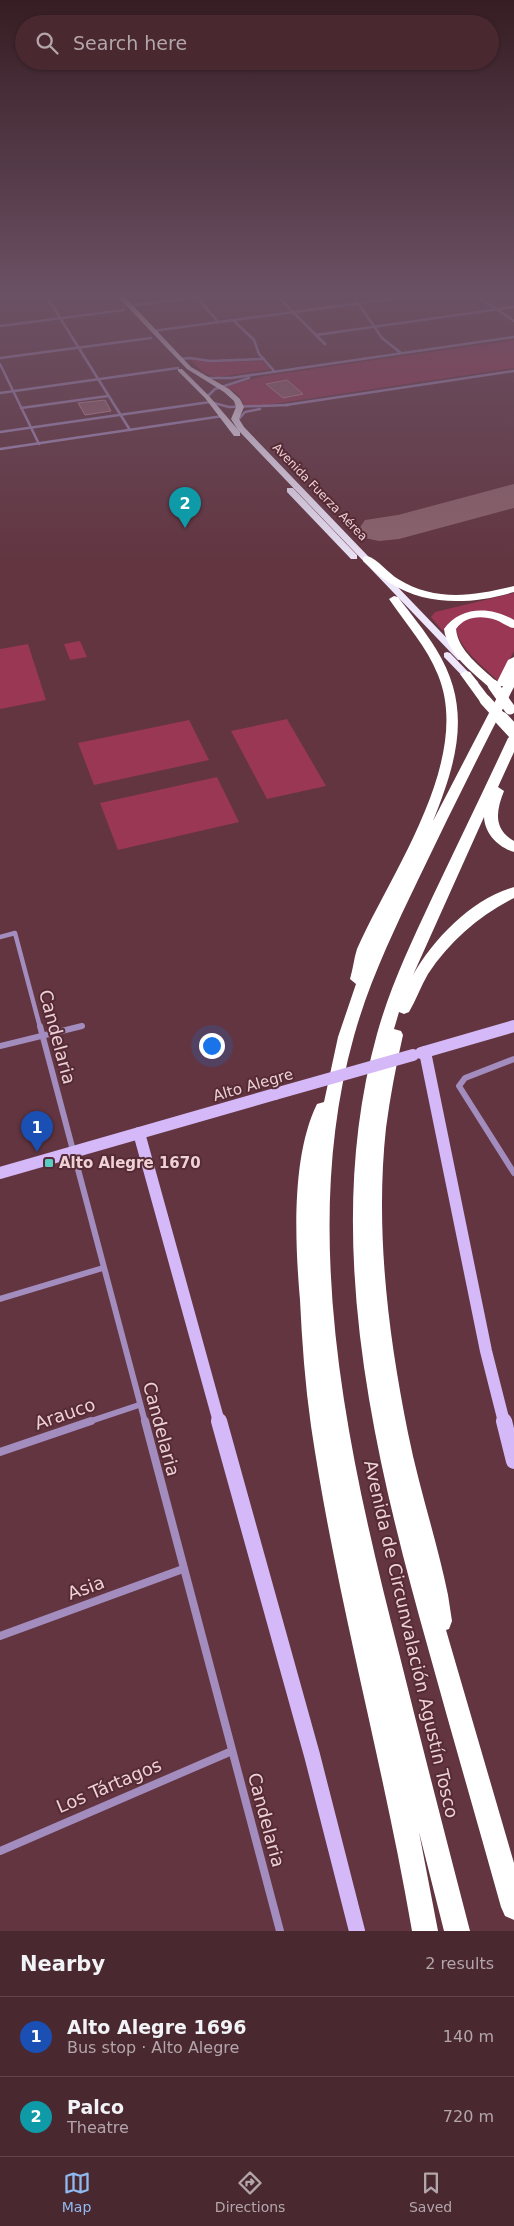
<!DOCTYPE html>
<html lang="en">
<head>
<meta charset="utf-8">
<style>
  :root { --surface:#4a2830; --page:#54343c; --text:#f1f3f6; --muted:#b2a6ab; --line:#61444c; --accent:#90b9f0 }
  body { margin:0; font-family:"DejaVu Sans",sans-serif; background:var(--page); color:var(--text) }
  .you { position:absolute; left:211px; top:1045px; width:18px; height:18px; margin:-12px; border:4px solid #fff; border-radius:50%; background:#1a73e8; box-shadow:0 0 0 8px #1a73e833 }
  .badge { display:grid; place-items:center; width:32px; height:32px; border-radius:50%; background:var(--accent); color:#fff; font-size:16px; font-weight:700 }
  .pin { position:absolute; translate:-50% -41px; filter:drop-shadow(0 1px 2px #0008) }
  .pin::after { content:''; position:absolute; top:26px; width:18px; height:15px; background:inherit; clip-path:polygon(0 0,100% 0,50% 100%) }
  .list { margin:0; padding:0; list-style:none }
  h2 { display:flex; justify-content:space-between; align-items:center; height:65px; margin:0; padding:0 20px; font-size:21px }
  h2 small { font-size:16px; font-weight:400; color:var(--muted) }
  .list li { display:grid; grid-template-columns:32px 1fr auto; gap:15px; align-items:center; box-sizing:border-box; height:80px; padding:0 20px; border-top:1px solid var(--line) }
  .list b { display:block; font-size:19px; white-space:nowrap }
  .list p { margin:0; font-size:16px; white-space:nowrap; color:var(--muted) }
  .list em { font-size:16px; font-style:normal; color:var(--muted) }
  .icon { flex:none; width:28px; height:28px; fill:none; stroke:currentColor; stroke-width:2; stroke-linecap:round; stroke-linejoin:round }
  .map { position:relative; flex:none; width:514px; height:1931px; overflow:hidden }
  .search { position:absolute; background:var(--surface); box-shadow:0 1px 4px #0004; left:15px; right:15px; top:15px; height:55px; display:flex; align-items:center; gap:12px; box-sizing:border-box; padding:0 18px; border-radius:28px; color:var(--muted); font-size:19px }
  .sheet { height:225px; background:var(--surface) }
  nav { display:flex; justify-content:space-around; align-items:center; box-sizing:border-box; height:70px; border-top:1px solid var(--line); background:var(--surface); font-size:14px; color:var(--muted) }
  nav a { display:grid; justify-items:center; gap:2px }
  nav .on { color:var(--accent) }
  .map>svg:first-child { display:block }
  .green { fill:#9a3754 }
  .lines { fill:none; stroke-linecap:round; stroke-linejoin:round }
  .runway { fill:#8b636c; fill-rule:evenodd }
  .building { fill:#92616c; stroke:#c48f9a }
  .street-far3 { stroke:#a38cbe; stroke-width:2.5 }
  .street-far2 { stroke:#a38cbe; stroke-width:4.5 }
  .street-far1 { stroke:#a38cbe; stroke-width:6 }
  .street { stroke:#a38cbe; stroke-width:8 }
  .secondary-far2 { stroke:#d4b8f7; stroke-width:9 }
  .secondary-far1 { stroke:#d4b8f7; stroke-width:12 }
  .secondary { stroke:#d4b8f7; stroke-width:16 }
  .primary { fill:#eee6fa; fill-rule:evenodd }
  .highway { fill:#fff; fill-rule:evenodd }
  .secondary-bridge { stroke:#d4b8f7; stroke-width:12 }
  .highway-bridge-far1 { stroke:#fff; stroke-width:11 }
  .highway-bridge { stroke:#fff; stroke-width:14 }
  .poi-dot { fill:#58cec1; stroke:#562b35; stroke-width:2 }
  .labels { text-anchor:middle; stroke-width:4; stroke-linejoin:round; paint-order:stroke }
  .far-street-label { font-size:12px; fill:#edd1d6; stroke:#562b35 }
  .street-label { font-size:15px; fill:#edd1d6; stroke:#562b35 }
  .poi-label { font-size:15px; font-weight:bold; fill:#edd1d6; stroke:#562b35; text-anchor:start }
  .near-street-label { font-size:18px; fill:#edd1d6; stroke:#562b35 }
</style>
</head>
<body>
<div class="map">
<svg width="514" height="1931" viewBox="0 0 514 1931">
  <rect width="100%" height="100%" fill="#623540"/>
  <!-- green -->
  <g class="green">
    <path d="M 514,340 L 514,368 L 266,405 L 244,405 L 238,394 L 225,387 L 264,376 Z"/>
    <path d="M 191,360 L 209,362 L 262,361 L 271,369 L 218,377 L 204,373 Z"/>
    <path d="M 514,593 L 514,621 L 461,615 L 449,623 L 445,630 L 442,630 L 431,617 L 435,612 Z"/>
    <path d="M 476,617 C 490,617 504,619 514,629 L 514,651 L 498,681 C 482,665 460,650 455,627 L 464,620 Z"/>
    <path d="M 80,641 L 87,657 L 70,660 L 64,644 Z"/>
    <path d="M 28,644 L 46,700 L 0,709 L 0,649 Z"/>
    <path d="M 287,719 L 326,786 L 267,799 L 231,731 Z"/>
    <path d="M 189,720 L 209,760 L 94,785 L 78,743 Z"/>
    <path d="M 217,777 L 239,822 L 118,850 L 100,803 Z"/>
  </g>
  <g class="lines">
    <!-- runway -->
    <path class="runway" d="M 514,484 L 514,508 L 399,539 L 379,541 L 365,538 L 359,529 L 365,520 L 398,515 Z"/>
  </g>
  <!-- building -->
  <g class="building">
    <path d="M 287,380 L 303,394 L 283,398 L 266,384 Z"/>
    <path d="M 105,400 L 111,411 L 85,415 L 78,403 Z"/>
  </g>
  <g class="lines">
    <!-- street-far3 -->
    <g class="street-far3">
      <path d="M 47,297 L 130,430"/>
      <path d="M 197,297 L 218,322"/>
      <path d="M 278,297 L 325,344"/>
      <path d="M 354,297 L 382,338 L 401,353"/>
      <path d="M 478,297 L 514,321"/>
      <path d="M 129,306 L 196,297"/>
      <path d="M 233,320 L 254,340 L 259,354 L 275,372"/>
      <path d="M 0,326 L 124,310"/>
      <path d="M 153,331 L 405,297"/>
      <path d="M 316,335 L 514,307"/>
      <path d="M 0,358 L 151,338"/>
      <path d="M 180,359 L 190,358 L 210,361 L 264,359"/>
      <path d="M 0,364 L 39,444"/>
      <path d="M 206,378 L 231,378 L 514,337"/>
      <path d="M 0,393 L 178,368"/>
      <path d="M 207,397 L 215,389 L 249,378"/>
      <path d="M 286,405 L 514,371"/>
      <path d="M 21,408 L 108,396"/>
      <path d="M 238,420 L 245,412 L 260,409"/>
      <path d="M 0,432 L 210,402 L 229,407 L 288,405"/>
      <path d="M 0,449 L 223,416"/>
    </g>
    <!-- street-far2 -->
    <g class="street-far2">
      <path d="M 0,937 L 15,933 L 40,1027"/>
      <path d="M 77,1027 L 82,1026"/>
    </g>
    <!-- street-far1 -->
    <g class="street-far1">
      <path d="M 40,1026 L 145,1422"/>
      <path d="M 0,1046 L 82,1026"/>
      <path d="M 514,1059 L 465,1078 L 459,1086 L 514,1173"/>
      <path d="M 0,1299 L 103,1268"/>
      <path d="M 88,1422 L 139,1405"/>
    </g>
    <!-- street -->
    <g class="street">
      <path d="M 145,1421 L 280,1931"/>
      <path d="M 0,1452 L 91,1421"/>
      <path d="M 0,1636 L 183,1569"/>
      <path d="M 0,1851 L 232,1751"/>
    </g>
    <!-- secondary-far2 -->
    <path class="secondary-far2" d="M 510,1027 L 514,1026"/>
    <!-- secondary-far1 -->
    <g class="secondary-far1">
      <path d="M 425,1052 L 486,1351 L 504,1422"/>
      <path d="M 421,1053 L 514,1026"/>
      <path d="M 139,1133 L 219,1422"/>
      <path d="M 0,1173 L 275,1094"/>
    </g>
    <!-- secondary -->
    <g class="secondary">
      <path d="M 219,1421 L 312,1755 L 357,1931"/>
      <path d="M 504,1421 L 514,1461"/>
    </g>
    <!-- primary -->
    <g class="primary">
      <path d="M 118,297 L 125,297 L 191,367 L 229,389 L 240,399 L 244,407 L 239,419 L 244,427 L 464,656 L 464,660 L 458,660 L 238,430 L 231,419 L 236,407 L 234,401 L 224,392 L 187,369 Z"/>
      <path d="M 178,369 L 182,369 L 209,396 L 240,432 L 240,436 L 234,436 L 205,398 L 178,371 Z"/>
      <path d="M 287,488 L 293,488 L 357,555 L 357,559 L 351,559 L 287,492 Z"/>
      <path d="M 447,652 L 450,653 L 478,682 L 478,686 L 472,686 L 444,657 L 444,653 Z"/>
    </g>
    <!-- highway -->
    <g class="highway">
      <path d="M 367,556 C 378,559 388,573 398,579 C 435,602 474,596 514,586 L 514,592 C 473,604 428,607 390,583 C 380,577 372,569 363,561 L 363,557 Z"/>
      <path d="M 394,596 L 398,597 C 411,614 425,631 436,649 C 473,708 457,761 433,821 L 503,686 L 489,687 C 472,672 447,653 444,629 C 460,606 491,606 514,620 L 514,628 C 507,627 502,622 496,620 C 481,615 465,616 456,629 C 458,651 481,667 497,682 L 508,660 L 514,657 L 514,687 C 481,751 449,815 418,880 C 394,930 369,982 354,1036 C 298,1235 349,1458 399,1653 C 422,1746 446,1838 470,1931 L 444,1931 L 419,1832 L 438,1931 L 412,1931 C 383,1762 336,1596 311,1426 C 305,1384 302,1342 300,1300 C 295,1242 291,1157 317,1104 L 324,1102 L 338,1037 L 356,984 L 350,979 C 353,969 354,958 357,949 C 390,874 473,760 438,675 C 427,647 406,624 389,599 Z"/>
      <path d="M 466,671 L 470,672 L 489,697 L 491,700 L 489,703 L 481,703 L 460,674 Z"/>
      <path d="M 514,734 L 514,752 L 498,787 L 504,791 C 496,811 493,829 514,841 L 514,852 C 498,847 485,834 484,817 L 413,975 C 434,938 472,899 514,887 L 514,898 C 479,916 450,941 428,974 C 421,986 416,1000 409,1012 L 404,1014 L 399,1012 L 394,1029 L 401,1031 L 403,1035 C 396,1066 390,1097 386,1128 C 375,1229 388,1334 408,1433 C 419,1488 437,1541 448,1595 L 452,1621 L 449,1629 L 446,1630 L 514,1863 L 514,1920 L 505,1916 L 501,1907 C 477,1821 452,1735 428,1648 C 373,1452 321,1236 377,1034 C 390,987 411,943 432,898 C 457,845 483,792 508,738 Z"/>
    </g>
    <!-- secondary-bridge -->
    <path class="secondary-bridge" d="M 275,1094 L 413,1055"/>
    <!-- highway-bridge-far1 -->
    <g class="highway-bridge-far1">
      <path d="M 493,685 L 510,709"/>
      <path d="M 485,700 L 504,721"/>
    </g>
    <!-- highway-bridge -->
    <path class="highway-bridge" d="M 502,719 L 514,732"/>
  </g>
  <!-- sky -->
  <linearGradient id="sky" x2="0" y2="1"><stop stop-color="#361d23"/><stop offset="0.52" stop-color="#6b5164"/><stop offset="1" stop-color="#6b5164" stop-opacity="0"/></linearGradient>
  <rect width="514" height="568" fill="url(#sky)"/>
  <!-- markers -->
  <rect class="poi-dot" x="44" y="1158" width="10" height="10" rx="2.5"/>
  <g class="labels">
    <!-- far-street labels -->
    <g class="far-street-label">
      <text transform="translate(320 492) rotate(46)" y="4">Avenida Fuerza Aérea</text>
    </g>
    <!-- street labels -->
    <g class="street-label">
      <text transform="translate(253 1085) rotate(-16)" y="5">Alto Alegre</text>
    </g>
    <!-- poi labels -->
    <g class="poi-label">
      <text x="59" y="1168">Alto Alegre 1670</text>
    </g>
    <!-- near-street labels -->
    <g class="near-street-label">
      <text transform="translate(57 1037) rotate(75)" y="6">Candelaria</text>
      <text transform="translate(65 1414) rotate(-19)" y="6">Arauco</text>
      <text transform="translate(161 1429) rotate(75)" y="6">Candelaria</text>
      <text transform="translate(86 1588) rotate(-20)" y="6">Asia</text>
      <text transform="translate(411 1639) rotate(77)" y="6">Avenida de Circunvalación Agustín Tosco</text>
      <text transform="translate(109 1786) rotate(-23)" y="6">Los Tártagos</text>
      <text transform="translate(266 1820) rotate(75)" y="6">Candelaria</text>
    </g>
  </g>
</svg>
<div class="you"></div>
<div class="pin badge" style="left:37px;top:1152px;background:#1a4fb4">1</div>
<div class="pin badge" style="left:185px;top:528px;background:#0f9aa8">2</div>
<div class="search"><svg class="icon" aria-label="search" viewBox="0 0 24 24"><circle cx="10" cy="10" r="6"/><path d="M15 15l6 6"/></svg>Search here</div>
</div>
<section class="sheet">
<h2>Nearby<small>2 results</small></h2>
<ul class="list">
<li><span class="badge" style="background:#1a4fb4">1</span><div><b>Alto Alegre 1696</b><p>Bus stop · Alto Alegre</p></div><em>140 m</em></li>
<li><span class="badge" style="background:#0f9aa8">2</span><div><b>Palco</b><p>Theatre</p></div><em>720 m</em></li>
</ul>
</section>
<nav>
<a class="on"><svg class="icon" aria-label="map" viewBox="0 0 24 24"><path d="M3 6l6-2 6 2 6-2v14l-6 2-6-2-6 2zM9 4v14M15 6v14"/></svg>Map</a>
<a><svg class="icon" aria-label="directions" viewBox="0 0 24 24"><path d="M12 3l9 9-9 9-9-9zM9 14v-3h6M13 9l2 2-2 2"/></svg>Directions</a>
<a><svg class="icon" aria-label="saved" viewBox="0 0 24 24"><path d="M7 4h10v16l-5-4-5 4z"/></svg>Saved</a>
</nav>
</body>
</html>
